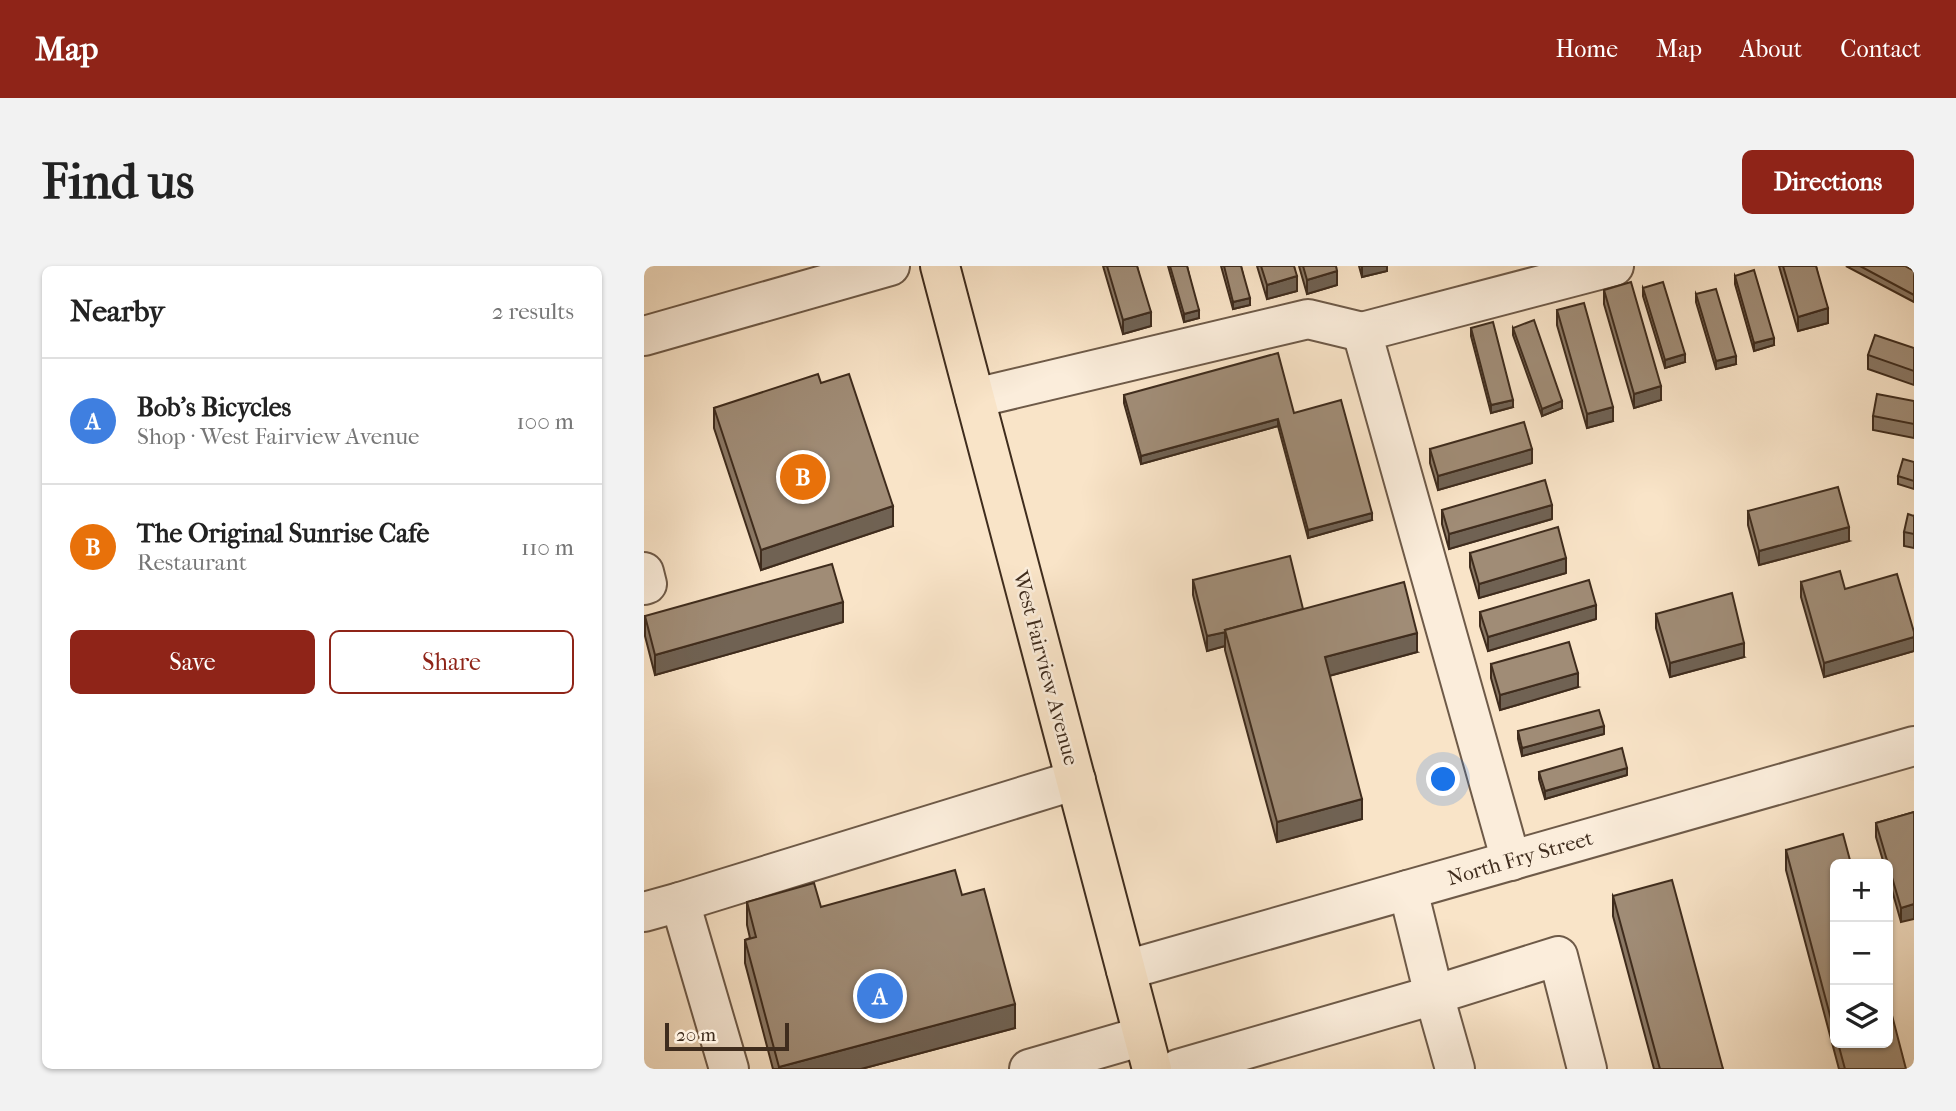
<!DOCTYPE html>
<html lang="en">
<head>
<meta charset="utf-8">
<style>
  :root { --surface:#fff; --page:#f2f2f2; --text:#222; --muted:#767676; --line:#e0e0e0; --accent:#8f2418 }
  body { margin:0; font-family:"IM FELL French Canon",serif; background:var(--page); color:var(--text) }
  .controls { position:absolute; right:21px; bottom:21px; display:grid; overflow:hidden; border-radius:10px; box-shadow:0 2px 5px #0004 }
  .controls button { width:63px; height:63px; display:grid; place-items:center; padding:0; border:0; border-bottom:2px solid var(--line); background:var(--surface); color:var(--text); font:35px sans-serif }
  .scale { position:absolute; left:21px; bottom:18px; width:124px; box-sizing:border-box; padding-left:7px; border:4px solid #3f2c1d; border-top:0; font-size:19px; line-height:24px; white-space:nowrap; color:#3f2c1d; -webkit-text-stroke:5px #fbeddb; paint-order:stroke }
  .you { position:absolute; left:800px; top:514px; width:24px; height:24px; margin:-18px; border:5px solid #fff; border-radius:50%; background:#1a73e8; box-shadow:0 0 0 10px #1a73e833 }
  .badge { display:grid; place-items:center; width:46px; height:46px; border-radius:50%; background:var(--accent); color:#fff; font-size:23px; font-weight:700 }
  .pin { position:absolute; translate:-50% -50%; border:4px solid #fff; box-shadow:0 2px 7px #0006 }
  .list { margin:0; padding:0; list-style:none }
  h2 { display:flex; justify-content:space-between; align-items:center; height:91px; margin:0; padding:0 28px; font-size:30px }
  h2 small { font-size:23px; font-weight:400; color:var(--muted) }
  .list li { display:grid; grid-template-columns:46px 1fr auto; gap:21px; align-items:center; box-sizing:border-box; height:126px; padding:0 28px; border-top:2px solid var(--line) }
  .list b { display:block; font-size:26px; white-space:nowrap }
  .list p { margin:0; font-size:23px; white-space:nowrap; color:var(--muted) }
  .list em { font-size:23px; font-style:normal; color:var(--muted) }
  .actions { display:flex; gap:14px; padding:21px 28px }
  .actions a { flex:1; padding:16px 0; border:2px solid var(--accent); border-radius:10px; text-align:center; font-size:24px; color:var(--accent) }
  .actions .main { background:var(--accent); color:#fff }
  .icon { flex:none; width:38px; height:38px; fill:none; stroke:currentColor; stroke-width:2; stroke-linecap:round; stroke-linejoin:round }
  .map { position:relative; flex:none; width:1270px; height:803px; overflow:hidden; border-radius:10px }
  header { display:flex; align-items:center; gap:42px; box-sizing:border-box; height:98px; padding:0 35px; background:var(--accent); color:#fff }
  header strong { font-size:33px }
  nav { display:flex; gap:38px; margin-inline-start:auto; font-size:24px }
  .intro { display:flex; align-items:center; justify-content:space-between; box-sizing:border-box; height:168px; padding:0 42px }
  h1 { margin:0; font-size:49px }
  .button { padding:18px 32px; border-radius:10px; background:var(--accent); color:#fff; font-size:24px; font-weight:700 }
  main { display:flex; gap:42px; padding:0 42px }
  aside { flex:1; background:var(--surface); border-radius:10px; box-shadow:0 2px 5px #0004 }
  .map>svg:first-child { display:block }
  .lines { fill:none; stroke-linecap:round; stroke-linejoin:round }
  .minor-casing { stroke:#6e5a48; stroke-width:42 }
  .major-casing { stroke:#3f2c1d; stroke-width:42 }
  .minor { stroke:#fbeddb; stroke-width:38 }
  .major { stroke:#f9e4c8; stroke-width:38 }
  .wall { fill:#8a7865; stroke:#3f2c1d; stroke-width:2 }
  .shaded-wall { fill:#706253; stroke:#3f2c1d; stroke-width:2 }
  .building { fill:#a08c76; stroke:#3f2c1d; stroke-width:2 }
  .labels { text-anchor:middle; stroke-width:5; stroke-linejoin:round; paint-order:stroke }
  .street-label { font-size:21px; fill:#3f2c1d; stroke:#fbeddb }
</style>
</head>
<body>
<header>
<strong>Map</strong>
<nav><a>Home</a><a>Map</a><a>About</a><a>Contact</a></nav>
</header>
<div class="intro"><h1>Find us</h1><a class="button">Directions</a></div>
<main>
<aside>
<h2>Nearby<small>2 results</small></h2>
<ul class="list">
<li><span class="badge" style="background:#3f7fe0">A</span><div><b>Bob's Bicycles</b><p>Shop · West Fairview Avenue</p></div><em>100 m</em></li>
<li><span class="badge" style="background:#e8710a">B</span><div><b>The Original Sunrise Cafe</b><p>Restaurant</p></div><em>110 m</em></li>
</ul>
<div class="actions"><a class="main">Save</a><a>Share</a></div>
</aside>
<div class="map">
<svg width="1270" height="803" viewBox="0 0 1270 803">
  <rect width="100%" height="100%" fill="#f9e4c8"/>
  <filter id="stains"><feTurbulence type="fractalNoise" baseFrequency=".00286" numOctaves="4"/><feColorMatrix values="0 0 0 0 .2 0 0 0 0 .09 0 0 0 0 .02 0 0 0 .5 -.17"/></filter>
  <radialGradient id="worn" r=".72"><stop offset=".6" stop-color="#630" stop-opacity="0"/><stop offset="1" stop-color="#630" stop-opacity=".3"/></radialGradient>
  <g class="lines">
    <defs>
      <g id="minor">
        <path d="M 0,70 L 246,0"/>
        <path d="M 331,132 L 664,53 L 718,66"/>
        <path d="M 0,306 L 3,318 L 0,319"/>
        <path d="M 867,595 L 718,66 L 970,0"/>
        <path d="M 0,646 L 36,636"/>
        <path d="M 482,704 L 1270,480"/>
        <path d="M 85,803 L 36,636 L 432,514"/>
        <path d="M 385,803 L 499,770"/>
        <path d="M 534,803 L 790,729 L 764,624"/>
        <path d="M 811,803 L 790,729 L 914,690 L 943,803"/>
      </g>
      <path id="major" d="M 296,0 L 508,803"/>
    </defs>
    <!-- minor casing -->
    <use href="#minor" class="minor-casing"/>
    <!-- major casing -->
    <use href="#major" class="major-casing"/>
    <!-- minor -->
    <use href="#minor" class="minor"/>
    <!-- major -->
    <use href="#major" class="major"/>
  </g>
  <!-- wall -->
  <g class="wall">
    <path d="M 459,0 L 493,0 L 507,60 L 479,68 Z"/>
    <path d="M 524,0 L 543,0 L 555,52 L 540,56 Z"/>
    <path d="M 577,0 L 597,0 L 606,39 L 589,43 Z"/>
    <path d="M 613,0 L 650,0 L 653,25 L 623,33 Z"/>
    <path d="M 655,0 L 692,0 L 693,19 L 663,28 Z"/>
    <path d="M 715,0 L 743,0 L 743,5 L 718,11 Z"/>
    <path d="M 1135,0 L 1172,0 L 1184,57 L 1154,65 Z"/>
    <path d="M 1202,0 L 1261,0 L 1270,5 L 1270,36 Z"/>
    <path d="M 1091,10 L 1130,79 L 1110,85 L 1091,18 Z"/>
    <path d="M 999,22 L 1041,96 L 1021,102 L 999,30 Z"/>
    <path d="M 960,24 L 1017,134 L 990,142 L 960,38 Z"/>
    <path d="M 1052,28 L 1092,98 L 1072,103 L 1052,36 Z"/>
    <path d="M 913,44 L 969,155 L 943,162 L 913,59 Z"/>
    <path d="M 827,62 L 869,141 L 847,147 L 827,70 Z"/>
    <path d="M 869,62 L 918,142 L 898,150 L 869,69 Z"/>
    <path d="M 1270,82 L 1270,119 L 1224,103 L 1224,89 Z"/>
    <path d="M 177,117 L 249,260 L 117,304 L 70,162 L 70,142 Z"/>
    <path d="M 480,129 L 650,147 L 728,254 L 664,272 L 634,160 L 497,198 L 480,137 Z"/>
    <path d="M 1270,135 L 1270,172 L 1229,164 L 1229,150 Z"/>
    <path d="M 786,183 L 888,197 L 794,224 L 786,197 Z"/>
    <path d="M 1270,196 L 1270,223 L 1254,218 L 1254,210 Z"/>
    <path d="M 798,244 L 908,253 L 805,283 L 798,258 Z"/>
    <path d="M 1104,245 L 1205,275 L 1115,299 L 1104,259 Z"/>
    <path d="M 1270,250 L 1270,282 L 1260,280 L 1260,266 Z"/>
    <path d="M 826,287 L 922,307 L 835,332 L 826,301 Z"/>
    <path d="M 549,314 L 659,343 L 773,386 L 685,410 L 718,553 L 633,576 L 581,384 L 581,380 L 563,385 L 549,329 Z"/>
    <path d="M 1157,316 L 1270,366 L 1270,385 L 1180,411 L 1157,331 Z"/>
    <path d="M 836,346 L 952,353 L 844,385 L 836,360 Z"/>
    <path d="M 1012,348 L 1100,391 L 1026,411 L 1012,362 Z"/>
    <path d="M 1,350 L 199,356 L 11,409 L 1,370 Z"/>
    <path d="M 847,398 L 934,421 L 856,444 L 847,412 Z"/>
    <path d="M 874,465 L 960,468 L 878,490 L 874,473 Z"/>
    <path d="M 895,506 L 983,509 L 901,533 L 895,513 Z"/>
    <path d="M 1270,546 L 1257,656 L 1244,610 L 1244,598 L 1240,598 L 1232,571 L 1232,557 Z"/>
    <path d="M 1142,584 L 1191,598 L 1191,777 L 1244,777 L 1262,803 L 1195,803 L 1142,604 Z"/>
    <path d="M 318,629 L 371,762 L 217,803 L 129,803 L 101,697 L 101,674 L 106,672 L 103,659 L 103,636 L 177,641 Z"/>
    <path d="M 969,630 L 1079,803 L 1010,803 L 969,650 Z"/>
  </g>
  <!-- shaded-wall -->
  <g class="shaded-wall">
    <path d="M 718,0 L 743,0 L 743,5 L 718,11 Z"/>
    <path d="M 693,5 L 693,19 L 663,28 L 663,14 Z"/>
    <path d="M 653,10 L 653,25 L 623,33 L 623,19 Z"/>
    <path d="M 606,32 L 606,39 L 589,43 L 589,36 Z"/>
    <path d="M 1184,42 L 1184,57 L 1154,65 L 1154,51 Z"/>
    <path d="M 555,44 L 555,52 L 540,56 L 540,48 Z"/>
    <path d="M 507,46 L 507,60 L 479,68 L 479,54 Z"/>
    <path d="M 1130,72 L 1130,79 L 1110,85 L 1110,77 Z"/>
    <path d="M 1041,88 L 1041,96 L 1021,102 L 1021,94 Z"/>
    <path d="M 1092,90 L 1092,98 L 1072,103 L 1072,95 Z"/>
    <path d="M 1017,120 L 1017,134 L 990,142 L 990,128 Z"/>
    <path d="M 869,134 L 869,141 L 847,147 L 847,139 Z"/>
    <path d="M 918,135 L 918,142 L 898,150 L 898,143 Z"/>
    <path d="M 969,141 L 969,155 L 943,162 L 943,148 Z"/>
    <path d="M 634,153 L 634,160 L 497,198 L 497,190 Z"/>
    <path d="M 888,183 L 888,197 L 794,224 L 794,210 Z"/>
    <path d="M 908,239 L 908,253 L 805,283 L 805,268 Z"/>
    <path d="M 249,240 L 249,260 L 117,304 L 117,284 Z"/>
    <path d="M 728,247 L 728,254 L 664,272 L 664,264 Z"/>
    <path d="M 1205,261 L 1205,275 L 1115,299 L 1115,285 Z"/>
    <path d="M 922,292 L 922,307 L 835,332 L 835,318 Z"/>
    <path d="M 199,336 L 199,356 L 11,409 L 11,389 Z"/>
    <path d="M 952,339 L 952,353 L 844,385 L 844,371 Z"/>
    <path d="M 581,366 L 581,380 L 563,385 L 563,370 Z"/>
    <path d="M 773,367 L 773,386 L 681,411 L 681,391 Z"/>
    <path d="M 1270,371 L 1270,385 L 1180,411 L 1180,397 Z"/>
    <path d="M 1100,377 L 1100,391 L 1026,411 L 1026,397 Z"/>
    <path d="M 934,407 L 934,421 L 856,444 L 856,429 Z"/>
    <path d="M 960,460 L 960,468 L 878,490 L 878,482 Z"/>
    <path d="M 983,502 L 983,509 L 901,533 L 901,525 Z"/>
    <path d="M 718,533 L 718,553 L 633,576 L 633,556 Z"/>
    <path d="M 1270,638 L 1270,653 L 1257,656 L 1257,642 Z"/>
    <path d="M 371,738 L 371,762 L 217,803 L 135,803 L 135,801 Z"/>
  </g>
  <!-- building -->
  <g class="building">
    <path d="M 463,0 L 493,0 L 507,46 L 479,54 Z"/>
    <path d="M 526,0 L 543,0 L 555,44 L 540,48 Z"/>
    <path d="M 580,0 L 597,0 L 606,32 L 589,36 Z"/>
    <path d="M 617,0 L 650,0 L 653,10 L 623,19 Z"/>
    <path d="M 659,0 L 692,0 L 693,5 L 663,14 Z"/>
    <path d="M 1139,0 L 1172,0 L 1184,42 L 1154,51 Z"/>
    <path d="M 1216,0 L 1261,0 L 1270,5 L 1270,29 Z"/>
    <path d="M 1110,4 L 1130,72 L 1110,77 L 1091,10 Z"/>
    <path d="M 987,16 L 1017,120 L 990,128 L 960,24 Z"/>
    <path d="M 1019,16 L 1041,88 L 1021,94 L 999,22 Z"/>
    <path d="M 1072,23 L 1092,90 L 1072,95 L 1052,28 Z"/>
    <path d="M 940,37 L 969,141 L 943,148 L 913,44 Z"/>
    <path d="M 890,54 L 918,135 L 898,143 L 869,62 Z"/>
    <path d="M 849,56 L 869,134 L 847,139 L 827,62 Z"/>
    <path d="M 1231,69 L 1270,82 L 1270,105 L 1224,89 Z"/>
    <path d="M 634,87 L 650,147 L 697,134 L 728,247 L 664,264 L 634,153 L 497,190 L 480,129 Z"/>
    <path d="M 174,108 L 177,117 L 205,108 L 249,240 L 117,284 L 70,142 Z"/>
    <path d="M 1233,128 L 1270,135 L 1270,158 L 1229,150 Z"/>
    <path d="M 880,156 L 888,183 L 794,210 L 786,183 Z"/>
    <path d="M 1259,193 L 1270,196 L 1270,215 L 1254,210 Z"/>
    <path d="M 901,214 L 908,239 L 805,268 L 798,244 Z"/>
    <path d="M 1194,221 L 1205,261 L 1115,285 L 1104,245 Z"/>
    <path d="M 1264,248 L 1270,250 L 1270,268 L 1260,266 Z"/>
    <path d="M 914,261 L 922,292 L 835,318 L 826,287 Z"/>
    <path d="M 646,290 L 659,343 L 581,364 L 582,366 L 563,370 L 549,314 Z"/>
    <path d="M 188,298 L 199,336 L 11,389 L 1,350 Z"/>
    <path d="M 1196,305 L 1201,323 L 1253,308 L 1270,366 L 1270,371 L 1180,397 L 1157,316 Z"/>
    <path d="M 945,314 L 952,339 L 844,371 L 836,346 Z"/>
    <path d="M 760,316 L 773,367 L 681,391 L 718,533 L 633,556 L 581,364 Z"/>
    <path d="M 1088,327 L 1100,377 L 1026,397 L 1012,348 Z"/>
    <path d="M 925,376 L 934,407 L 856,429 L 847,398 Z"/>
    <path d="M 955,444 L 960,460 L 878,482 L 874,465 Z"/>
    <path d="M 978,482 L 983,502 L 901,525 L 895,506 Z"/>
    <path d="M 1270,546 L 1270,638 L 1257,642 L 1232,557 Z"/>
    <path d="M 1199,568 L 1207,598 L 1191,598 L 1191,768 L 1142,584 Z"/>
    <path d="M 311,604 L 318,629 L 340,623 L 371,738 L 135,801 L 101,674 L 112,671 L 103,636 L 170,617 L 177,641 Z"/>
    <path d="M 1028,614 L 1079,803 L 1016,803 L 969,630 Z"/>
    <path d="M 1244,734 L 1262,803 L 1201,803 L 1194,777 L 1244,777 Z"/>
  </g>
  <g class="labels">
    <!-- street labels -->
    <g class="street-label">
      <text transform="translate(402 402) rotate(75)" y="7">West Fairview Avenue</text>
      <text transform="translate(876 592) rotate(-16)" y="7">North Fry Street</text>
    </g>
  </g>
  <rect width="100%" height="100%" filter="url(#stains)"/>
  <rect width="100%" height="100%" fill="url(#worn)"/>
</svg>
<div class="controls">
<button>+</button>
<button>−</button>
<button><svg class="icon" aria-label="layers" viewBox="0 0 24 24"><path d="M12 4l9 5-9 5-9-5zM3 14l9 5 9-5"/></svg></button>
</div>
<div class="scale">20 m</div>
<div class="you"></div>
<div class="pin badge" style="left:236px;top:730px;background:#3f7fe0">A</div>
<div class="pin badge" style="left:159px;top:211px;background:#e8710a">B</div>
</div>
</main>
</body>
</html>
